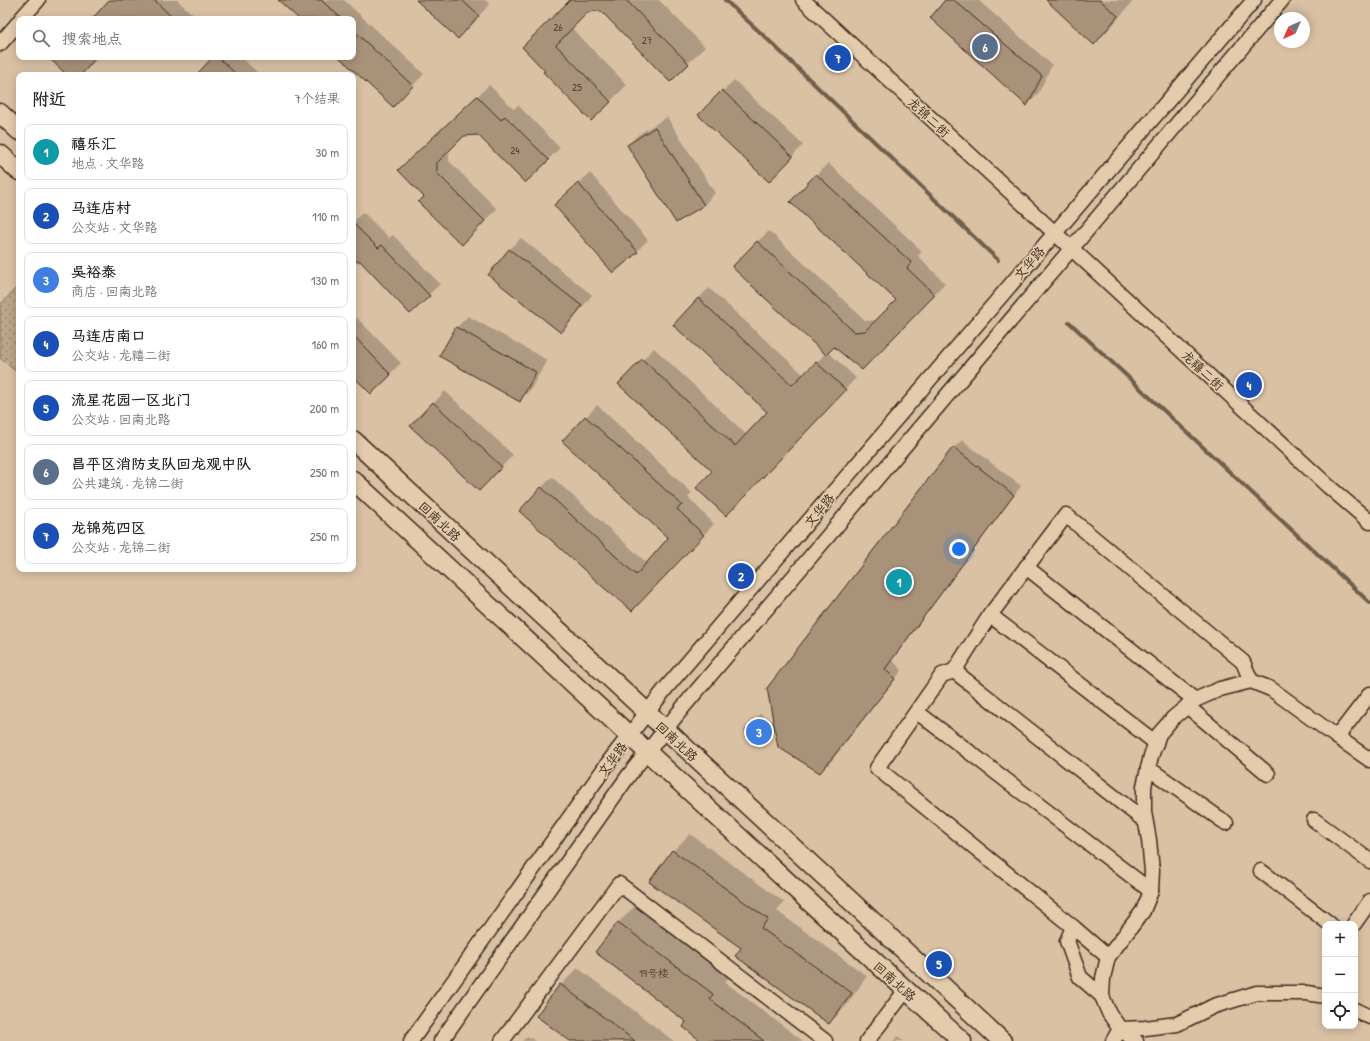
<!DOCTYPE html>
<html lang="zh">
<head>
<meta charset="utf-8">
<style>
  :root { --surface:#fff; --page:#f2f2f2; --text:#202124; --muted:#757577; --line:#e0e0e0; --accent:#1a73e8 }
  body { margin:0; font-family:"Patrick Hand","LXGW WenKai TC",sans-serif; background:var(--page); color:var(--text) }
  .controls { position:absolute; right:12px; bottom:12px; display:grid; overflow:hidden; border-radius:8px; box-shadow:0 2px 10px #0003 }
  .controls button { width:36px; height:36px; display:grid; place-items:center; padding:0; border:0; border-bottom:1px solid var(--line); background:var(--surface); color:var(--text); font:20px sans-serif }
  .compass { position:absolute; left:1274px; top:12px; width:36px; height:36px; border-radius:50%; background:var(--surface); box-shadow:0 2px 10px #0003; rotate:225deg }
  .you { position:absolute; left:959px; top:549px; width:14px; height:14px; margin:-10px; border:3px solid #fff; border-radius:50%; background:#1a73e8; box-shadow:0 0 0 6px #1a73e833 }
  .badge { display:grid; place-items:center; width:26px; height:26px; border-radius:50%; background:var(--accent); color:#fff; font-size:13px; font-weight:700 }
  .pin { position:absolute; translate:-50% -50%; border:2px solid #fff; box-shadow:0 1px 4px #0006 }
  .list { margin:0; padding:0; list-style:none }
  h2 { display:flex; justify-content:space-between; align-items:center; height:52px; margin:0; padding:0 16px; font-size:17px }
  h2 small { font-size:13px; font-weight:400; color:var(--muted) }
  .list li { display:grid; grid-template-columns:26px 1fr auto; gap:12px; align-items:center; box-sizing:border-box; height:56px; margin:0 8px 8px; padding:0 8px; border:1px solid var(--line); border-radius:8px }
  .list b { display:block; font-size:15px; white-space:nowrap }
  .list p { margin:0; font-size:13px; white-space:nowrap; color:var(--muted) }
  .list em { font-size:13px; font-style:normal; color:var(--muted) }
  .icon { flex:none; width:22px; height:22px; fill:none; stroke:currentColor; stroke-width:2; stroke-linecap:round; stroke-linejoin:round }
  .map { position:relative; flex:none; width:1370px; height:1041px; overflow:hidden }
  .search { position:absolute; background:var(--surface); box-shadow:0 2px 10px #0003; left:16px; top:16px; width:340px; height:44px; display:flex; align-items:center; gap:10px; box-sizing:border-box; padding:0 14px; border-radius:8px; color:var(--muted); font-size:15px }
  .panel { position:absolute; background:var(--surface); box-shadow:0 2px 10px #0003; left:16px; top:72px; width:340px; height:500px; border-radius:8px }
  .map>svg:first-child { display:block }
  .park { fill:url(#park-dots); stroke:#7c6854 }
  .shadow { fill:#0003 }
  .lines { fill:none; stroke-linecap:round; stroke-linejoin:round }
  .stream { stroke:#705e4b; stroke-width:4 }
  .building { fill:#a8927a; stroke:#3b2a1e }
  .minor-casing { stroke:#3b2a1e; stroke-width:17 }
  .major-casing { stroke:#3b2a1e; stroke-width:21 }
  .minor { stroke:#e4cbac; stroke-width:14 }
  .major { stroke:#e4cbac; stroke-width:18 }
  .labels { text-anchor:middle; stroke-width:3; stroke-linejoin:round; paint-order:stroke }
  .number-label { font-size:11px; fill:#564435 }
  .street-label { font-size:13px; fill:#3b2a1e; stroke:#e4cbac }
</style>
</head>
<body>
<div class="map">
<svg width="1370" height="1041" viewBox="0 0 1370 1041">
  <defs>
    <pattern id="park-dots" width="8" height="8" patternUnits="userSpaceOnUse"><rect width="8" height="8" fill="#bca58a"/><path d="M2 2h.1M6 6h.1" fill="none" stroke="#9a8770" stroke-width="1.8" stroke-linecap="round"/></pattern>
  </defs>
  <rect width="100%" height="100%" fill="#dac1a4"/>
  <filter id="ink" filterUnits="userSpaceOnUse"><feTurbulence type="fractalNoise" baseFrequency=".025" numOctaves="2"/><feDisplacementMap in="SourceGraphic" scale="8" xChannelSelector="R" yChannelSelector="G"/><feConvolveMatrix kernelMatrix="1 2 1 2 8 2 1 2 1" color-interpolation-filters="sRGB"/></filter>
  <g filter="url(#ink)">
    <!-- park -->
    <path class="park" d="M 19,285 L 19,374 L 0,358 L 0,305 Z"/>
    <!-- shadow -->
    <g class="shadow">
      <path d="M 111,0 L 177,0 L 198,19 L 93,19 Z"/>
      <path d="M 280,0 L 344,0 L 424,74 L 404,95 L 341,57 L 353,57 L 353,19 L 300,19 Z"/>
      <path d="M 418,0 L 485,0 L 490,4 L 469,26 Z"/>
      <path d="M 571,0 L 659,0 L 705,47 L 670,81 L 601,10 L 588,10 L 572,28 L 627,85 L 591,120 L 545,72 Z"/>
      <path d="M 946,0 L 978,0 L 1052,65 L 1038,94 L 1027,105 Z"/>
      <path d="M 1047,0 L 1134,0 L 1111,27 L 1094,43 Z"/>
      <path d="M 214,57 L 241,57 L 260,75 L 197,75 Z"/>
      <path d="M 734,80 L 803,145 L 780,169 L 700,115 Z"/>
      <path d="M 489,85 L 514,109 L 518,105 L 560,148 L 525,182 L 478,134 L 463,135 L 449,150 L 449,161 L 497,209 L 462,244 L 425,197 L 411,159 Z"/>
      <path d="M 667,117 L 715,193 L 704,205 L 628,145 L 639,134 Z"/>
      <path d="M 828,163 L 922,251 L 918,256 L 945,283 L 873,358 L 834,346 L 828,352 L 856,378 L 737,503 L 713,471 L 620,384 L 654,348 L 747,435 L 769,412 L 698,299 L 709,288 L 804,375 L 826,353 L 757,242 L 769,231 L 866,321 L 877,320 L 897,300 L 791,202 Z"/>
      <path d="M 590,173 L 648,240 L 637,251 L 555,205 Z"/>
      <path d="M 363,212 L 389,238 L 393,235 L 440,284 L 410,313 L 361,260 L 353,261 L 353,222 Z"/>
      <path d="M 521,238 L 592,295 L 572,320 L 561,331 L 490,275 L 510,249 Z"/>
      <path d="M 353,314 L 401,363 L 371,393 L 353,374 Z"/>
      <path d="M 468,316 L 547,360 L 531,389 L 520,400 L 441,356 L 457,327 Z"/>
      <path d="M 445,391 L 513,455 L 490,479 L 412,426 Z"/>
      <path d="M 597,405 L 692,493 L 688,497 L 714,524 L 643,598 L 541,488 L 552,477 L 647,563 L 669,538 L 564,441 Z"/>
      <path d="M 962,440 L 1021,486 L 892,660 L 902,670 L 829,764 L 820,772 L 776,729 L 763,744 L 746,731 L 760,714 L 776,726 L 954,448 Z"/>
      <path d="M 690,834 L 784,902 L 777,911 L 867,976 L 846,1006 L 829,1023 L 742,947 L 673,851 Z"/>
      <path d="M 635,906 L 729,977 L 725,982 L 803,1041 L 702,1041 L 688,1022 L 596,952 L 619,922 Z"/>
      <path d="M 578,968 L 674,1041 L 571,1041 L 561,985 Z"/>
      <path d="M 528,1036 L 535,1041 L 522,1041 Z"/>
      <path d="M 898,1036 L 904,1041 L 893,1041 Z"/>
    </g>
    <g class="lines">
      <!-- stream -->
      <g class="stream">
        <path d="M 725,0 L 763,35 L 998,260"/>
        <path d="M 1069,322 L 1370,603"/>
      </g>
    </g>
    <!-- building -->
    <g class="building">
      <path d="M 109,0 L 154,0 L 174,19 L 92,19 Z"/>
      <path d="M 278,0 L 321,0 L 342,19 L 299,19 Z"/>
      <path d="M 416,0 L 462,0 L 479,16 L 458,39 Z"/>
      <path d="M 570,0 L 626,0 L 689,64 L 670,82 L 601,11 L 588,12 L 556,45 L 611,102 L 591,121 L 543,72 L 545,71 L 522,47 Z"/>
      <path d="M 945,0 L 954,0 L 1042,76 L 1027,106 L 930,18 Z"/>
      <path d="M 1046,0 L 1100,0 L 1118,16 L 1094,45 Z"/>
      <path d="M 353,30 L 413,86 L 393,107 L 339,57 L 353,57 Z"/>
      <path d="M 48,57 L 97,57 L 81,75 L 67,75 Z"/>
      <path d="M 213,57 L 218,57 L 237,75 L 196,75 Z"/>
      <path d="M 722,90 L 793,157 L 769,182 L 698,115 Z"/>
      <path d="M 477,96 L 501,120 L 505,116 L 549,160 L 525,183 L 478,135 L 464,136 L 437,163 L 437,173 L 485,221 L 462,245 L 418,202 L 424,197 L 398,170 Z"/>
      <path d="M 655,127 L 704,205 L 676,223 L 627,145 Z"/>
      <path d="M 816,174 L 912,263 L 907,268 L 935,295 L 862,370 L 834,347 L 826,355 L 732,267 L 757,241 L 854,332 L 865,331 L 896,300 L 790,202 Z"/>
      <path d="M 578,183 L 638,252 L 613,273 L 554,205 Z"/>
      <path d="M 353,223 L 378,248 L 382,245 L 430,296 L 410,314 L 360,261 L 353,262 Z"/>
      <path d="M 509,249 L 582,306 L 561,333 L 488,275 Z"/>
      <path d="M 698,298 L 792,385 L 816,362 L 846,390 L 726,516 L 696,488 L 712,471 L 618,384 L 642,359 L 735,446 L 767,412 L 673,325 Z"/>
      <path d="M 456,327 L 536,372 L 520,402 L 439,356 Z"/>
      <path d="M 353,335 L 391,375 L 371,394 L 353,376 Z"/>
      <path d="M 433,402 L 502,467 L 479,491 L 410,426 Z"/>
      <path d="M 585,416 L 682,505 L 677,509 L 704,535 L 632,611 L 603,587 L 519,511 L 541,487 L 636,575 L 668,538 L 562,441 Z"/>
      <path d="M 953,447 L 1014,495 L 885,669 L 895,679 L 820,773 L 778,747 L 767,688 Z"/>
      <path d="M 754,719 L 772,733 L 763,745 L 745,731 Z"/>
      <path d="M 672,850 L 768,919 L 761,928 L 852,993 L 829,1024 L 735,956 L 741,948 L 649,882 Z"/>
      <path d="M 618,922 L 713,994 L 710,999 L 764,1041 L 701,1041 L 683,1027 L 686,1022 L 595,952 Z"/>
      <path d="M 560,984 L 635,1041 L 570,1041 L 536,1016 Z"/>
    </g>
    <g class="lines">
      <defs>
        <g id="minor">
          <path d="M 803,0 L 1328,486 L 1370,522"/>
          <path d="M 21,19 L 38,0"/>
          <path d="M 0,44 L 19,22"/>
          <path d="M 1026,567 L 1195,700"/>
          <path d="M 990,615 L 1156,743"/>
          <path d="M 954,671 L 990,615 L 1066,515 L 1243,662 L 1251,681"/>
          <path d="M 1187,706 L 1268,774"/>
          <path d="M 917,712 L 1151,891"/>
          <path d="M 1337,737 L 1370,760"/>
          <path d="M 1148,768 L 1226,823"/>
          <path d="M 1314,820 L 1370,861"/>
          <path d="M 1261,871 L 1330,924"/>
          <path d="M 1354,924 L 1370,901"/>
          <path d="M 1073,927 L 1108,957"/>
          <path d="M 1102,996 L 1080,977 L 1067,941 L 1073,927 L 877,768 L 942,675 L 954,671 L 1145,821"/>
          <path d="M 1355,1010 L 1370,1017"/>
          <path d="M 411,1041 L 611,759 L 666,688 L 1254,0"/>
          <path d="M 441,1041 L 629,775 L 684,706 L 1282,0"/>
          <path d="M 502,1041 L 619,884 L 825,1041"/>
          <path d="M 867,1041 L 906,990"/>
          <path d="M 1113,1041 L 1120,1029 L 1145,1028 L 1177,1024 L 1214,1006 L 1257,993 L 1307,993 L 1325,996"/>
          <path d="M 1136,1041 L 1120,1029 L 1109,1013 L 1102,996 L 1103,978 L 1108,957 L 1143,911 L 1151,891 L 1152,871 L 1149,840 L 1144,812 L 1144,786 L 1151,756 L 1159,734 L 1173,718 L 1195,700 L 1220,689 L 1251,681 L 1271,689 L 1337,737 L 1370,694"/>
        </g>
        <g id="major">
          <path d="M 0,113 L 19,131"/>
          <path d="M 0,154 L 19,171"/>
          <path d="M 353,440 L 1002,1041"/>
          <path d="M 353,480 L 815,907 L 962,1041"/>
        </g>
      </defs>
      <!-- minor casing -->
      <use href="#minor" class="minor-casing"/>
      <!-- major casing -->
      <use href="#major" class="major-casing"/>
      <!-- minor -->
      <use href="#minor" class="minor"/>
      <!-- major -->
      <use href="#major" class="major"/>
    </g>
  </g>
  <g class="labels">
    <!-- number labels -->
    <g class="number-label">
      <text x="558" y="31">26</text>
      <text x="647" y="44">27</text>
      <text x="577" y="91">25</text>
      <text x="515" y="154">24</text>
      <text x="654" y="977">19号楼</text>
    </g>
    <!-- street labels -->
    <g class="street-label">
      <text transform="translate(929 117) rotate(43)" y="5">龙锦二街</text>
      <text transform="translate(1029 263) rotate(-49)" y="5">文华路</text>
      <text transform="translate(1203 370) rotate(43)" y="5">龙禧二街</text>
      <text transform="translate(819 510) rotate(-50)" y="5">文华路</text>
      <text transform="translate(440 521) rotate(43)" y="5">回南北路</text>
      <text transform="translate(677 741) rotate(43)" y="5">回南北路</text>
      <text transform="translate(612 759) rotate(-53)" y="5">文华路</text>
      <text transform="translate(895 981) rotate(42)" y="5">回南北路</text>
    </g>
  </g>
</svg>
<div class="controls">
<button>+</button>
<button>−</button>
<button><svg class="icon" aria-label="locate" viewBox="0 0 24 24"><circle cx="12" cy="12" r="6"/><path d="M12 2v4M12 18v4M2 12h4M18 12h4"/></svg></button>
</div>
<svg class="compass" viewBox="-18 -18 36 36"><path d="M0-13l5 13h-10z" fill="#e53935"/><path d="M0 13l5-13h-10z" fill="#757577"/></svg>
<div class="you"></div>
<div class="pin badge" style="left:899px;top:582px;background:#0f9aa8">1</div>
<div class="pin badge" style="left:741px;top:576px;background:#1a4fb4">2</div>
<div class="pin badge" style="left:759px;top:732px;background:#3f7fe0">3</div>
<div class="pin badge" style="left:1249px;top:385px;background:#1a4fb4">4</div>
<div class="pin badge" style="left:939px;top:964px;background:#1a4fb4">5</div>
<div class="pin badge" style="left:985px;top:47px;background:#5c6f8a">6</div>
<div class="pin badge" style="left:838px;top:58px;background:#1a4fb4">7</div>
<div class="search"><svg class="icon" aria-label="search" viewBox="0 0 24 24"><circle cx="10" cy="10" r="6"/><path d="M15 15l6 6"/></svg>搜索地点</div>
<section class="panel">
<h2>附近<small>7个结果</small></h2>
<ul class="list">
<li><span class="badge" style="background:#0f9aa8">1</span><div><b>禧乐汇</b><p>地点 · 文华路</p></div><em>30 m</em></li>
<li><span class="badge" style="background:#1a4fb4">2</span><div><b>马连店村</b><p>公交站 · 文华路</p></div><em>110 m</em></li>
<li><span class="badge" style="background:#3f7fe0">3</span><div><b>吴裕泰</b><p>商店 · 回南北路</p></div><em>130 m</em></li>
<li><span class="badge" style="background:#1a4fb4">4</span><div><b>马连店南口</b><p>公交站 · 龙禧二街</p></div><em>160 m</em></li>
<li><span class="badge" style="background:#1a4fb4">5</span><div><b>流星花园一区北门</b><p>公交站 · 回南北路</p></div><em>200 m</em></li>
<li><span class="badge" style="background:#5c6f8a">6</span><div><b>昌平区消防支队回龙观中队</b><p>公共建筑 · 龙锦二街</p></div><em>250 m</em></li>
<li><span class="badge" style="background:#1a4fb4">7</span><div><b>龙锦苑四区</b><p>公交站 · 龙锦二街</p></div><em>250 m</em></li>
</ul>
</section>
</div>
</body>
</html>
